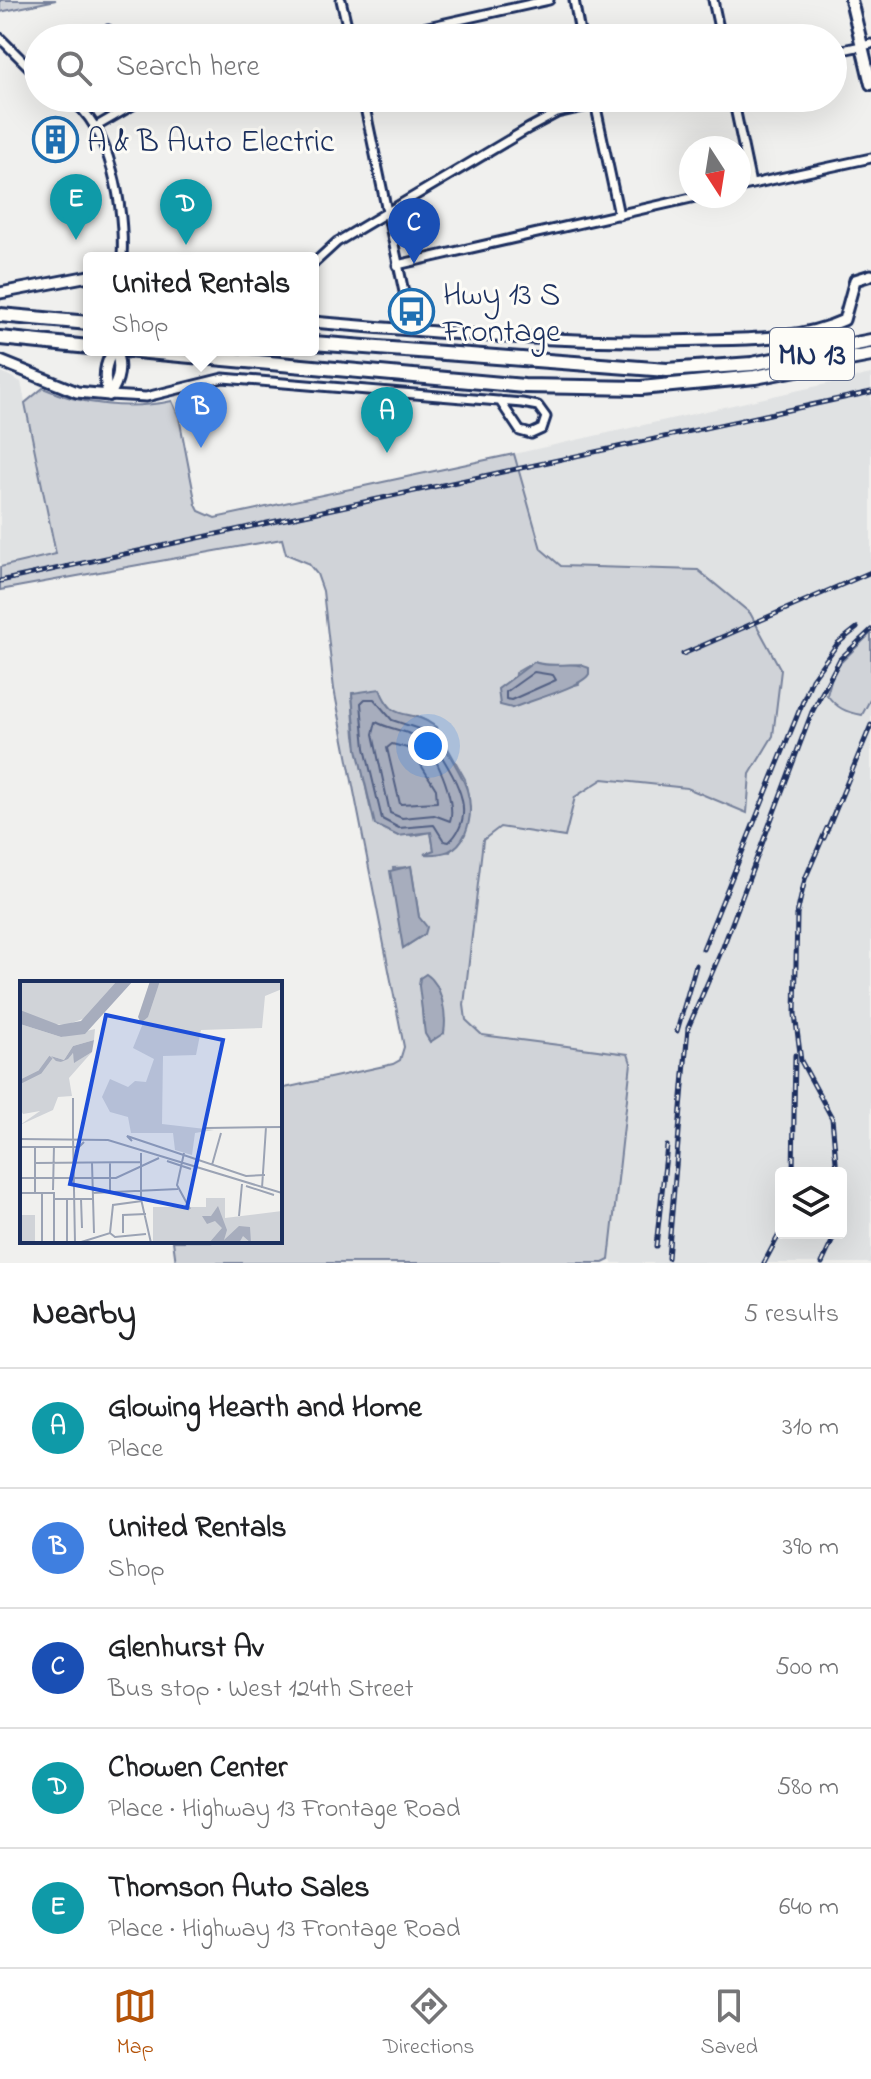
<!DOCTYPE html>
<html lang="en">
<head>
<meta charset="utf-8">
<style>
  :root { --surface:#fff; --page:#f2f2f2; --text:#202124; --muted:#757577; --line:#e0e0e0; --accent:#b45309 }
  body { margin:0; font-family:"Indie Flower",sans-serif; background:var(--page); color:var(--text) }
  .controls { position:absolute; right:24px; bottom:24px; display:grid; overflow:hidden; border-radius:8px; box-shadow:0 8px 32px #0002 }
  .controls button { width:72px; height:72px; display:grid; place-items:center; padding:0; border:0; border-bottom:2px solid var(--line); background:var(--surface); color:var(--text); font:40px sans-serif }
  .compass { position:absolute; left:679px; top:136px; width:72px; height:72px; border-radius:50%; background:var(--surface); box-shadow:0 8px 32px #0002; rotate:168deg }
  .you { position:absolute; left:428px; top:746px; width:28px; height:28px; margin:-20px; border:6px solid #fff; border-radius:50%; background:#1a73e8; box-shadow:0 0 0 12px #1a73e833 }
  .badge { display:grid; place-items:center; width:52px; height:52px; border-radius:50%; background:var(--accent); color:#fff; font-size:26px; font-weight:700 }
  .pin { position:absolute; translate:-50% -66px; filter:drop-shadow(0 2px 4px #0008) }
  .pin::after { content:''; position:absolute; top:42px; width:28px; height:24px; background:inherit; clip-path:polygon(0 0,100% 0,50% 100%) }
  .popup { position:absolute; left:83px; top:252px; width:236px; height:104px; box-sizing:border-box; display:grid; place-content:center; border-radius:8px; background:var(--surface); filter:drop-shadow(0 2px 6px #0005); font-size:26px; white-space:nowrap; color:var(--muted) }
  .popup b { font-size:30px; color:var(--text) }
  .popup::after { content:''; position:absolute; left:50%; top:100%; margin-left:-16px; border:16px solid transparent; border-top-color:var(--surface) }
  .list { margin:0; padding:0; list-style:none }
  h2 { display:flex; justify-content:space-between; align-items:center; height:104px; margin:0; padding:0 32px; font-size:34px }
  h2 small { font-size:26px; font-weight:400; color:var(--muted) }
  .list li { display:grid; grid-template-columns:52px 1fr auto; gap:24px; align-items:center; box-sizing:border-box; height:120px; padding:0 32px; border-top:2px solid var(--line) }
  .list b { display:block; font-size:30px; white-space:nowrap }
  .list p { margin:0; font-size:26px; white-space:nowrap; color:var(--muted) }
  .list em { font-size:26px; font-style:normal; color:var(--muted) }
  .icon { flex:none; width:44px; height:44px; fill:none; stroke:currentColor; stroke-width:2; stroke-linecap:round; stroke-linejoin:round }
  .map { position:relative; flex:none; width:871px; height:1263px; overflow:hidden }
  .search { position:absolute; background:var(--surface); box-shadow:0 8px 32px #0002; left:24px; right:24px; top:24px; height:88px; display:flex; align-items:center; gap:20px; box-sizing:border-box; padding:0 28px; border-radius:44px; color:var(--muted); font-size:30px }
  .sheet { height:704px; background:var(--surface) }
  nav { display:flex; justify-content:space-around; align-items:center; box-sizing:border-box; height:112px; border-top:2px solid var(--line); background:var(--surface); font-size:22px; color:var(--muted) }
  nav a { display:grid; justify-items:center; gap:4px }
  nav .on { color:var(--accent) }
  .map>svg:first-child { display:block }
  .built { fill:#e0e2e3; fill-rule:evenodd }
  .green { fill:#d0d3d8; stroke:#76819b; stroke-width:2; fill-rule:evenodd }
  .water { fill:#a7adbd; stroke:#6f7b97; stroke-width:2 }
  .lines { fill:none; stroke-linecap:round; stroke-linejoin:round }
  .shore { stroke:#536184; stroke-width:2 }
  .minor-casing { stroke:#1b2f5e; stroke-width:13 }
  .tertiary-casing { stroke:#1b2f5e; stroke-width:15 }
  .secondary-casing { stroke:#1b2f5e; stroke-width:16 }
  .trunk-casing { stroke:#1b2f5e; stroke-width:18 }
  .minor { stroke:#fdfcf7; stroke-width:7 }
  .tertiary { stroke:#fdfcf7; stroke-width:9 }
  .secondary { stroke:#fdfcf7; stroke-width:10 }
  .trunk { stroke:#fdfcf7; stroke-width:12 }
  .rail-casing { stroke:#1b2f5e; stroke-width:5 }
  .rail { stroke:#fdfcf7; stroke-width:2; stroke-dasharray:6; stroke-linecap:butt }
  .labels { text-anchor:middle; stroke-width:6; stroke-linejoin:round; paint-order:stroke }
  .shield { fill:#fdfcf7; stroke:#5f6c8c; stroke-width:2 }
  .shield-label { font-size:30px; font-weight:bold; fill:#1b2f5e }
  .poi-label { font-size:32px; fill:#1b2f5e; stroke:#fdfcf7; text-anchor:start }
  .inset-river { fill:none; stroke:#a7adbd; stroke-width:4 }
  .inset-road { fill:none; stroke:#9ba3b4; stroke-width:2 }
  .view { fill:#1d4ed8; fill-opacity:0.15; stroke:#1d4ed8; stroke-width:4 }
  .inset-edge { fill:none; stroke:#1b2f5e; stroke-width:4 }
</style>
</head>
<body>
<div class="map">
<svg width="871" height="1263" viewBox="0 0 871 1263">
  <rect width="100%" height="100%" fill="#f0f0ee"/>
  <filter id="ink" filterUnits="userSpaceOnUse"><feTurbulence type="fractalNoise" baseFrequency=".0125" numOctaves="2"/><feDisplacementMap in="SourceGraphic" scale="16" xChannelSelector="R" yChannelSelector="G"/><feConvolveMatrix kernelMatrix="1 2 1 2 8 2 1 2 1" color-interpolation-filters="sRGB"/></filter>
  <g filter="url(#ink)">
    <!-- built -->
    <g class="built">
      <path d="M 0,371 L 21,382 L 56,554 L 0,567 Z"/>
      <path d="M 871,374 L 871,1263 L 613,1263 L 609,1260 L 628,1055 L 482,1035 L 473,1030 L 466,1020 L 464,1006 L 483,840 L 499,827 L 516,829 L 568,817 L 575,797 L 603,779 L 687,788 L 746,812 L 750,774 L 773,736 L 781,670 L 750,613 L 613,567 L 561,566 L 541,549 L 514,454 ZM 781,1173 L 841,1173 L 841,1233 L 781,1233 Z"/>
    </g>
    <!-- green -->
    <g class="green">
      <path d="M 0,0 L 56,0 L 0,12 Z"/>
      <path d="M 43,388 C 81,405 130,410 172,401 L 179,417 L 196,505 L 199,511 L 215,518 L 514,454 L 541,549 L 561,566 L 698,570 L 750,613 L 781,670 L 773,736 L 750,774 L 747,813 L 687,788 L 603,779 L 575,797 L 565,837 L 500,827 L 483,840 L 464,1005 L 466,1020 L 482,1035 L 628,1054 L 631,1063 L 609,1260 L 603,1263 L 176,1263 L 173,1241 L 280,1241 L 280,1089 L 393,1064 L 400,1060 L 404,1047 L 334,689 L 323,591 L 317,574 L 308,563 L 286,554 L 282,539 L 0,590 L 0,567 L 56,554 L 25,403 ZM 534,662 L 546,666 L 582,664 L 579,684 L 553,691 L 512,708 L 515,673 ZM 352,694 L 384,699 L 396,714 L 422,719 L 436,727 L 465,779 L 470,809 L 450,852 L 434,850 L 431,832 L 412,836 L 370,807 L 355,736 ZM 411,867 L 419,918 L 426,927 L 417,939 L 403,948 L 393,868 ZM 426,975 L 437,986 L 444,1033 L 423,1024 L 420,978 Z"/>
      <path d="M 871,633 L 871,698 L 862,715 C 845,712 837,708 827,695 L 834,669 Z"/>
    </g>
    <!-- water -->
    <g class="water">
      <path d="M 534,662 C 552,669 574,660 589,668 L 589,674 C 582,687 529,701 512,708 L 500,705 L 498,689 Z"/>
      <path d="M 380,689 C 393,725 409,707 433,725 C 438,729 438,735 441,741 C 459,771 480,798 465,834 C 457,852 443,855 424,854 L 434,850 L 431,832 L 398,836 L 375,825 L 357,749 L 352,693 Z"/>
      <path d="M 411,866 L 419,917 L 427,927 L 425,934 L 403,948 L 390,871 Z"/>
      <path d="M 426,974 C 442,984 447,1015 444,1033 L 430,1042 L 425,1034 L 419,986 L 420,978 Z"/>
    </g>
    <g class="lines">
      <!-- shore -->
      <g class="shore">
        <path d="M 534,672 L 553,675 L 556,680 L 511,700 L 506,699 L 506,692 Z"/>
        <path d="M 365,699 L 374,699 L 392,720 L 428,732 C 443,764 485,808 449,842 L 444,841 L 434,825 L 399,828 L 382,819 L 365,748 L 361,703 Z"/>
        <path d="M 376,722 C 389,729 404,730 417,737 C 434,746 457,802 450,821 L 434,815 L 402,818 L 390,813 L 373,734 Z"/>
        <path d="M 392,744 L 411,749 L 436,789 L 437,802 L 400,804 L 387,748 Z"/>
      </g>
      <defs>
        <g id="minor">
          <path d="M 341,0 L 350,38"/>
          <path d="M 574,0 L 581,38"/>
          <path d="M 713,0 L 721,38"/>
          <path d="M 0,38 L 38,76"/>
          <path d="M 97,38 L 108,30 L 114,38"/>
          <path d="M 378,38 L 549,0"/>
          <path d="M 833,52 L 871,44"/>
          <path d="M 69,98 C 111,126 125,210 122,258"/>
          <path d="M 363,98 L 412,330"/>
          <path d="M 594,98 L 619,215"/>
          <path d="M 733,98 L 751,184"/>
          <path d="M 97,126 L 145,98"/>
          <path d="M 739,187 L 871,158"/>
          <path d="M 313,264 L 337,242 L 529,128 L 557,113 L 624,98"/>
          <path d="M 397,265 L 700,196"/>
          <path d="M 109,395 L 146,397 L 223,378 L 522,403 L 538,406 L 546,417 L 542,429 L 531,434 L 520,431 L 500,401"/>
        </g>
        <g id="tertiary">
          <path d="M 0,293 L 89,276"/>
          <path d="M 313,322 C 444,333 576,345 707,340 C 752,339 803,339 844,320 L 855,280 L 871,275"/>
          <path d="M 0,361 L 77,392 L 109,395"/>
          <path d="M 109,395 C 119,382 122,365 115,350"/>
          <path d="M 109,395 C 103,379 104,364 114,350"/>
        </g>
        <path id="secondary" d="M 851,0 L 871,84"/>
        <g id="trunk">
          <path d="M 0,315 L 89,323"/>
          <path d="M 0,338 L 89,347"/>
          <path d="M 313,343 L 667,370 L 752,364 L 871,341"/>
          <path d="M 125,350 L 524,386 L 641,388 L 755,377 L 871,355"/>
        </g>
      </defs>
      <!-- minor casing -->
      <use href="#minor" class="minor-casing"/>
      <!-- tertiary casing -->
      <use href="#tertiary" class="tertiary-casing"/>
      <!-- secondary casing -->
      <use href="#secondary" class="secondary-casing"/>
      <!-- trunk casing -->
      <use href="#trunk" class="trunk-casing"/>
      <!-- minor -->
      <use href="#minor" class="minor"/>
      <!-- tertiary -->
      <use href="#tertiary" class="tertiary"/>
      <!-- secondary -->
      <use href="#secondary" class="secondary"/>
      <!-- trunk -->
      <use href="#trunk" class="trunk"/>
      <defs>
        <g id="rail">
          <path d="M 0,581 L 871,392"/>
          <path d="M 683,654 L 871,572"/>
          <path d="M 827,828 L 805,879 L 797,914 L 795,1014 L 801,1061 L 832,1118 L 837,1173"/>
          <path d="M 824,838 L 871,725"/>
          <path d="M 703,949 L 812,679 L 838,643 L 857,628"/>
          <path d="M 677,1031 L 696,965"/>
          <path d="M 793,1173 L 795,1055"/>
          <path d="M 656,1246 L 667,1146"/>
          <path d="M 668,1258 L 688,1028 L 723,947 L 812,712 L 840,659 L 871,630"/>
          <path d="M 764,1263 L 781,1231"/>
          <path d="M 822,1263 L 836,1233"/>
        </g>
      </defs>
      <!-- rail casing -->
      <use href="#rail" class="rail-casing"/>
      <!-- rail -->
      <use href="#rail" class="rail"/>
    </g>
  </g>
  <!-- icons -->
  <defs>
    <symbol id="building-ring" viewBox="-11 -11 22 22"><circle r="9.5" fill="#fdfcf7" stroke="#1f6fb2" stroke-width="1.5"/><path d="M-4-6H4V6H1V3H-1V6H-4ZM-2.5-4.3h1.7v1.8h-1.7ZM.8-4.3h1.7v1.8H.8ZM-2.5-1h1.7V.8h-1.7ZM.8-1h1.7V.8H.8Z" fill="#1f6fb2"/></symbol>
    <symbol id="bus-ring" viewBox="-11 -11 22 22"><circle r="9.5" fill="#fdfcf7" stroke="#1f6fb2" stroke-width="1.5"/><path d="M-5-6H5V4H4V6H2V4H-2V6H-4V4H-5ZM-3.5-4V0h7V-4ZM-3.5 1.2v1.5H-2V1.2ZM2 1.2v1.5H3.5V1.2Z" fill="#1f6fb2"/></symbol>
  </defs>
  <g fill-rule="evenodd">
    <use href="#building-ring" x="30" y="114" width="51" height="51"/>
    <use href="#bus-ring" x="386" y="286" width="51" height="51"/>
  </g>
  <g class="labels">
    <!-- shield labels -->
    <rect class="shield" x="770" y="328" width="84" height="52" rx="6"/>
    <g class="shield-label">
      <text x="812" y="364">MN 13</text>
    </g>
    <!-- poi labels -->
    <g class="poi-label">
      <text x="87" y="151">A &amp; B Auto Electric</text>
      <text x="443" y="304">Hwy 13 S<tspan x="443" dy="37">Frontage</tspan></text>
    </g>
  </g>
  <!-- overview -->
  <g transform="translate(20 981)">
    <rect width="262" height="262" fill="#f0f0ee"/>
    <path d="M 0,0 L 99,0 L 68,36 L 46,44 L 22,42 L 0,29 ZM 140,0 L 262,0 L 262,8 L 245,15 L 242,47 L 181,49 L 176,74 L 143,75 L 142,143 L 194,149 L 175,152 L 172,174 L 155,169 L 153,152 L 111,152 L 108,136 L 90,131 L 82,116 L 90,98 L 108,106 L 115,100 L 126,101 L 134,78 L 113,67 ZM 0,43 L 41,56 L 75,48 L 74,59 L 53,65 L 44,79 L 31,75 L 41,81 L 53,72 L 55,81 L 72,71 L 49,97 L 52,115 L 38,116 L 33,129 L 0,144 L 20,130 L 3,133 L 0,128 ZM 186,217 L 205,217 L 205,237 L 262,230 L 262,262 L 133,262 L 133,226 L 186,226 ZM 0,234 L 15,234 L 15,262 L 0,262 Z" fill="#d0d3d8"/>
    <path d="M 97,0 L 113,0 L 65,53 L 41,56 L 0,43 L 0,29 L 39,44 L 61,40 ZM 130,0 L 140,0 L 128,36 L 121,42 L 118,36 ZM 74,59 L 72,71 L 54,82 L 53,72 L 48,78 L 41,81 L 36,80 L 31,75 L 44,79 L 53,65 ZM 198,225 L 207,249 L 204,259 L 219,245 L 230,246 L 231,262 L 223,255 L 219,262 L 189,262 L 202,247 L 195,240 L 187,243 L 182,235 L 191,235 Z" fill="#a7adbd"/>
    <path class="inset-river" d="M 0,101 L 20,91 L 31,76"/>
    <path class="inset-road" d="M 53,117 L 53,155M 186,147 L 262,146M 53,155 L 55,262M 0,158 L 88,159 L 262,212M 112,160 L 107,155 L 226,195 L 245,194M 15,165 L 15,212M 0,166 L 59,166 L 64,161M 121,172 L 121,218 L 131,262M 164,172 L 157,204 L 170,228M 147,180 L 171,188M 90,181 L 90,212M 16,182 L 121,181M 72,182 L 74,252M 192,184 L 201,152M 0,197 L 96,197 L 139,177M 226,205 L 254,214M 242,207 L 246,146M 33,209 L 34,165M 0,212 L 34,212 L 34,262M 72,212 L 158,208M 34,218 L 73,218M 47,218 L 47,262M 61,218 L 62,247M 219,235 L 222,203M 90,252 L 93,224 L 122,220M 103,252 L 103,234 L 126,233M 22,262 L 22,212M 58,262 L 90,252 L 95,256 L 126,253"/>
    <path class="view" d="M 86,34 L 203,59 L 167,227 L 50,203 Z"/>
    <rect width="262" height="262" class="inset-edge"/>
  </g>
</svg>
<div class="controls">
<button><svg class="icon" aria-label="layers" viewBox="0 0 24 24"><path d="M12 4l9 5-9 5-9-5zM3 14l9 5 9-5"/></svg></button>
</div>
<svg class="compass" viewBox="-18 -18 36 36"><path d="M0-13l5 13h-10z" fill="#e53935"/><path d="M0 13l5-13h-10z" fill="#757577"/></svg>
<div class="you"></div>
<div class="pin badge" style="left:387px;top:453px;background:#0f9aa8">A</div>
<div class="pin badge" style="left:201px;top:448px;background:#3f7fe0">B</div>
<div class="popup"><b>United Rentals</b>Shop</div>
<div class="pin badge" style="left:414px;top:264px;background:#1a4fb4">C</div>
<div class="pin badge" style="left:186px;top:245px;background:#0f9aa8">D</div>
<div class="pin badge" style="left:76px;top:240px;background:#0f9aa8">E</div>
<div class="search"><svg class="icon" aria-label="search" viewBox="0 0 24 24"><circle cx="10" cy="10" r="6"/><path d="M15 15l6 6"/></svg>Search here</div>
</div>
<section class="sheet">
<h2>Nearby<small>5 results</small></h2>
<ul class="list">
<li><span class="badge" style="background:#0f9aa8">A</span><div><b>Glowing Hearth and Home</b><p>Place</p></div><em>310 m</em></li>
<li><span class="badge" style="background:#3f7fe0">B</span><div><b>United Rentals</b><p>Shop</p></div><em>390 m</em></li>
<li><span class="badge" style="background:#1a4fb4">C</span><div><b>Glenhurst Av</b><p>Bus stop · West 124th Street</p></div><em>500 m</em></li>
<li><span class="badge" style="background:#0f9aa8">D</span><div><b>Chowen Center</b><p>Place · Highway 13 Frontage Road</p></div><em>580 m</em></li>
<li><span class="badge" style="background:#0f9aa8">E</span><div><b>Thomson Auto Sales</b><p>Place · Highway 13 Frontage Road</p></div><em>640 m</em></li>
</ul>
</section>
<nav>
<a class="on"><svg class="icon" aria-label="map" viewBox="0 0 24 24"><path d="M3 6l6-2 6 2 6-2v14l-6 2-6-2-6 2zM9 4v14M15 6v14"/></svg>Map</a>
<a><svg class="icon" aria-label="directions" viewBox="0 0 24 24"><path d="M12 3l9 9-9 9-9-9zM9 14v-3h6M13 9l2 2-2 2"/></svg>Directions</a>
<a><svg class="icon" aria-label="saved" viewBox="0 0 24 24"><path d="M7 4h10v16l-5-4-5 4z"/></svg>Saved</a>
</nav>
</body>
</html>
